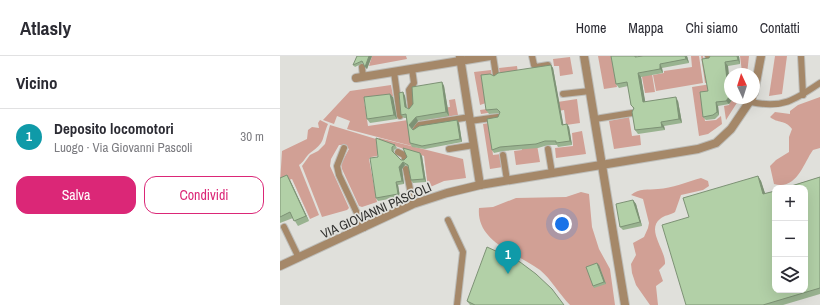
<!DOCTYPE html>
<html lang="it">
<head>
<meta charset="utf-8">
<style>
  :root { --surface:#fff; --page:#f2f2f3; --text:#2b2b33; --muted:#7c7c81; --line:#e1e1e2; --accent:#db2777 }
  body { margin:0; font-family:"Archivo Narrow",sans-serif; background:var(--page); color:var(--text) }
  .controls { position:absolute; right:12px; bottom:12px; display:grid; overflow:hidden; border-radius:8px; box-shadow:0 4px 16px #0002 }
  .controls button { width:36px; height:36px; display:grid; place-items:center; padding:0; border:0; border-bottom:1px solid var(--line); background:var(--surface); color:var(--text); font:20px sans-serif }
  .compass { position:absolute; left:444px; top:12px; width:36px; height:36px; border-radius:50%; background:var(--surface); box-shadow:0 4px 16px #0002; rotate:356deg }
  .you { position:absolute; left:282px; top:168px; width:14px; height:14px; margin:-10px; border:3px solid #fff; border-radius:50%; background:#1a73e8; box-shadow:0 0 0 6px #1a73e833 }
  .badge { display:grid; place-items:center; width:26px; height:26px; border-radius:50%; background:var(--accent); color:#fff; font-size:13px; font-weight:700 }
  .pin { position:absolute; translate:-50% -33px; filter:drop-shadow(0 1px 2px #0008) }
  .pin::after { content:''; position:absolute; top:21px; width:14px; height:12px; background:inherit; clip-path:polygon(0 0,100% 0,50% 100%) }
  .list { margin:0; padding:0; list-style:none }
  h2 { display:flex; justify-content:space-between; align-items:center; height:52px; margin:0; padding:0 16px; font-size:17px }
  h2 small { font-size:13px; font-weight:400; color:var(--muted) }
  .list li { display:grid; grid-template-columns:26px 1fr auto; gap:12px; align-items:center; box-sizing:border-box; height:56px; padding:0 16px; border-top:1px solid var(--line) }
  .list b { display:block; font-size:15px; white-space:nowrap }
  .list p { margin:0; font-size:13px; white-space:nowrap; color:var(--muted) }
  .list em { font-size:13px; font-style:normal; color:var(--muted) }
  .actions { display:flex; gap:8px; padding:12px 16px }
  .actions a { flex:1; padding:9px 0; border:1px solid var(--accent); border-radius:12px; text-align:center; font-size:14px; color:var(--accent) }
  .actions .main { background:var(--accent); color:#fff }
  .icon { flex:none; width:22px; height:22px; fill:none; stroke:currentColor; stroke-width:2; stroke-linecap:round; stroke-linejoin:round }
  .map { position:relative; flex:none; width:540px; height:249px; overflow:hidden }
  header { display:flex; align-items:center; gap:24px; box-sizing:border-box; height:56px; padding:0 20px; background:var(--surface); border-bottom:1px solid var(--line) }
  header strong { font-size:19px }
  nav { display:flex; gap:22px; margin-inline-start:auto; font-size:14px }
  main { display:flex }
  aside { flex:1; background:var(--surface) }
  .map>svg:first-child { display:block }
  .green { fill:#d1a095 }
  .lines { fill:none; stroke-linecap:round; stroke-linejoin:round }
  .service-casing { stroke:#bdbdb9; stroke-width:8 }
  .minor-casing { stroke:#bdbdb9; stroke-width:10 }
  .service { stroke:#a58869; stroke-width:6 }
  .minor { stroke:#a58869; stroke-width:8 }
  .wall { fill:#99b390 }
  .shaded-wall { fill:#7d9275 }
  .building { fill:#b2d0a7; stroke:#7d9275 }
  .labels { text-anchor:middle; stroke-width:3.5; stroke-linejoin:round; paint-order:stroke }
  .street-label { font-size:13px; fill:#323230; stroke:#e0e0db }
</style>
</head>
<body>
<header>
<strong>Atlasly</strong>
<nav><a>Home</a><a>Mappa</a><a>Chi siamo</a><a>Contatti</a></nav>
</header>
<main>
<aside>
<h2>Vicino<small></small></h2>
<ul class="list">
<li><span class="badge" style="background:#0f9aa8">1</span><div><b>Deposito locomotori</b><p>Luogo · Via Giovanni Pascoli</p></div><em>30 m</em></li>
</ul>
<div class="actions"><a class="main">Salva</a><a>Condividi</a></div>
</aside>
<div class="map">
<svg width="540" height="249" viewBox="0 0 540 249">
  <rect width="100%" height="100%" fill="#e0e0db"/>
  <!-- green -->
  <g class="green">
    <path d="M 92,0 L 126,0 L 127,3 L 89,10 Z"/>
    <path d="M 318,0 L 338,0 L 332,2 L 337,31 L 324,33 Z"/>
    <path d="M 358,0 L 369,0 L 375,36 L 365,37 Z"/>
    <path d="M 411,0 L 419,0 L 423,27 L 376,35 L 373,19 L 384,17 L 384,15 L 412,11 Z"/>
    <path d="M 421,0 L 423,0 L 427,20 L 462,16 L 460,0 L 469,0 L 467,18 L 450,18 L 450,23 L 425,27 Z"/>
    <path d="M 495,0 L 507,0 L 502,38 L 489,40 Z"/>
    <path d="M 290,1 L 293,18 L 280,20 L 279,10 L 274,10 L 273,3 Z"/>
    <path d="M 237,10 L 242,46 L 234,53 L 201,58 L 200,54 L 207,53 L 220,19 L 219,12 Z"/>
    <path d="M 211,14 L 212,21 L 206,47 L 200,49 L 194,16 Z"/>
    <path d="M 450,25 L 450,30 L 422,39 L 425,65 L 436,64 L 441,60 L 442,68 L 428,78 L 419,80 L 412,31 Z"/>
    <path d="M 111,29 L 113,40 L 84,44 L 88,70 L 128,64 L 132,90 L 67,73 L 70,65 L 57,60 L 54,68 L 43,64 L 70,35 Z"/>
    <path d="M 540,41 L 540,92 L 533,94 C 523,108 517,134 494,128 L 490,110 L 496,104 L 509,96 L 509,81 L 512,73 C 505,63 498,68 490,61 L 495,56 L 510,58 L 510,55 L 518,49 Z"/>
    <path d="M 452,42 L 460,42 L 446,64 L 444,50 L 449,49 Z"/>
    <path d="M 175,43 L 178,59 L 140,65 L 139,55 L 170,51 L 169,44 Z"/>
    <path d="M 297,43 L 300,67 L 286,69 L 284,54 L 259,58 L 258,49 Z"/>
    <path d="M 251,55 L 260,106 L 236,109 L 234,95 L 242,94 L 238,65 Z"/>
    <path d="M 349,61 L 352,80 L 360,79 L 361,89 L 334,93 L 329,65 Z"/>
    <path d="M 40,64 L 48,68 C 41,84 46,86 30,97 C 26,100 24,106 19,109 L 39,159 L 30,163 L 12,123 L 0,127 L 2,95 L 27,83 L 28,74 L 32,71 L 39,72 L 38,67 Z"/>
    <path d="M 209,67 L 213,99 L 221,98 L 223,111 L 210,113 L 203,68 Z"/>
    <path d="M 50,69 L 96,83 L 98,98 L 97,100 L 91,101 L 89,103 L 97,146 L 82,151 L 79,150 L 62,113 L 61,108 L 69,93 L 64,89 L 59,89 L 51,103 L 50,110 L 69,152 L 67,154 L 42,161 L 22,110 L 30,99 L 38,95 L 45,88 Z"/>
    <path d="M 302,75 L 306,98 L 276,102 L 275,92 L 293,90 L 292,77 Z"/>
    <path d="M 99,82 L 183,103 L 186,122 L 164,125 L 148,132 L 144,100 L 98,84 Z"/>
    <path d="M 421,122 L 428,125 L 429,130 L 423,134 L 401,139 L 395,156 C 391,159 384,159 380,163 C 366,174 386,194 385,208 L 379,214 L 383,225 L 376,230 L 378,249 L 370,249 L 356,229 L 352,217 L 351,208 L 356,199 L 353,187 L 364,181 L 368,172 L 369,167 L 363,143 L 351,139 C 359,132 368,134 378,133 C 392,132 407,126 421,122 Z"/>
    <path d="M 301,136 L 309,138 L 312,171 L 319,193 L 330,213 L 335,249 L 290,249 C 280,239 271,223 260,214 C 237,197 196,186 199,152 L 213,151 L 236,142 L 286,141 Z"/>
  </g>
  <g class="lines">
    <defs>
      <g id="service">
        <path d="M 213,0 L 216,19"/>
        <path d="M 252,0 L 254,9 L 256,11 L 268,9"/>
        <path d="M 428,0 L 429,2"/>
        <path d="M 521,0 L 523,39"/>
        <path d="M 82,11 L 83,21"/>
        <path d="M 114,16 L 120,60"/>
        <path d="M 283,38 L 310,35"/>
        <path d="M 471,46 C 502,53 515,44 540,27"/>
        <path d="M 131,52 L 129,34 L 134,27 L 132,13"/>
        <path d="M 315,63 L 352,57"/>
        <path d="M 190,65 L 218,61"/>
        <path d="M 136,73 L 139,69 L 190,61"/>
        <path d="M 64,92 L 57,110 L 59,119 L 84,172"/>
        <path d="M 169,93 L 194,89"/>
        <path d="M 268,93 L 272,117"/>
        <path d="M 118,96 L 124,99 L 125,103"/>
        <path d="M 223,99 L 227,124"/>
        <path d="M 126,113 L 133,148"/>
        <path d="M 168,164 L 183,196 L 177,249"/>
        <path d="M 4,171 L 19,202"/>
      </g>
      <g id="minor">
        <path d="M 304,0 L 345,249"/>
        <path d="M 180,1 L 200,129"/>
        <path d="M 76,22 L 210,0"/>
        <path d="M 474,37 L 481,0"/>
        <path d="M 0,210 L 133,148 L 167,137 L 200,129 L 418,93 L 436,87 L 451,73 L 472,42"/>
      </g>
    </defs>
    <!-- service casing -->
    <use href="#service" class="service-casing"/>
    <!-- minor casing -->
    <use href="#minor" class="minor-casing"/>
    <!-- service -->
    <use href="#service" class="service"/>
    <!-- minor -->
    <use href="#minor" class="minor"/>
  </g>
  <!-- wall -->
  <g class="wall">
    <path d="M 92,0 L 87,13 L 83,7 L 75,11 L 73,9 Z"/>
    <path d="M 331,0 L 357,0 L 357,1 L 407,0 L 409,7 L 382,12 L 383,17 L 361,21 L 365,46 L 398,45 L 402,67 L 384,70 L 385,74 L 358,78 L 355,74 L 353,52 L 351,49 L 348,30 L 339,32 L 336,28 Z"/>
    <path d="M 459,0 L 460,8 L 448,10 L 450,42 L 451,42 L 452,44 L 449,48 L 438,50 L 439,59 L 435,63 L 426,64 L 423,61 L 428,35 L 429,2 Z"/>
    <path d="M 271,9 L 273,12 L 283,68 L 287,68 L 289,71 L 292,89 L 278,91 L 277,89 L 268,89 L 258,92 L 223,95 L 214,97 L 212,94 L 218,61 L 220,57 L 209,58 L 206,54 L 214,20 Z"/>
    <path d="M 162,26 L 164,30 L 169,60 L 138,65 L 132,72 L 133,74 L 177,64 L 179,67 L 182,86 L 145,93 L 132,91 L 130,87 L 126,62 L 124,62 L 121,59 L 123,36 L 125,40 L 127,52 L 129,53 Z"/>
    <path d="M 113,41 L 117,63 L 90,67 L 87,63 Z"/>
    <path d="M 115,89 L 117,92 L 114,94 L 114,97 L 121,104 L 124,104 L 140,97 L 142,100 L 146,126 L 133,127 L 131,124 L 129,111 L 125,109 L 122,113 L 124,128 L 118,129 L 120,141 L 98,145 L 96,142 L 98,101 Z"/>
    <path d="M 478,120 L 481,125 L 485,138 L 540,121 L 540,238 L 503,249 L 406,249 L 409,161 Z"/>
    <path d="M 0,122 L 10,124 L 29,165 L 18,170 L 13,162 L 0,167 Z"/>
    <path d="M 353,144 L 356,148 L 362,170 L 343,174 L 340,171 Z"/>
    <path d="M 319,209 L 326,228 L 314,232 L 313,230 Z"/>
    <path d="M 187,245 L 284,249 L 190,249 Z"/>
  </g>
  <!-- shaded-wall -->
  <g class="shaded-wall">
    <path d="M 89,0 L 92,0 L 87,13 L 85,11 Z"/>
    <path d="M 405,0 L 407,0 L 409,7 L 406,3 Z"/>
    <path d="M 457,0 L 459,0 L 460,8 L 458,4 Z"/>
    <path d="M 445,6 L 448,10 L 450,30 L 450,42 L 451,42 L 452,44 L 449,48 L 446,45 Z"/>
    <path d="M 380,8 L 382,12 L 383,17 L 380,13 Z"/>
    <path d="M 271,9 L 273,12 L 284,72 L 282,69 Z"/>
    <path d="M 358,17 L 361,21 L 366,50 L 363,46 Z"/>
    <path d="M 162,26 L 164,30 L 169,60 L 166,56 Z"/>
    <path d="M 123,36 L 125,40 L 127,54 L 125,51 Z"/>
    <path d="M 110,38 L 113,41 L 117,63 L 114,59 Z"/>
    <path d="M 396,41 L 398,45 L 402,67 L 399,63 Z"/>
    <path d="M 436,46 L 438,50 L 439,59 L 437,56 Z"/>
    <path d="M 136,61 L 138,65 L 132,73 L 129,69 Z"/>
    <path d="M 177,64 L 179,67 L 182,86 L 180,83 Z"/>
    <path d="M 381,66 L 384,70 L 385,74 L 382,71 Z"/>
    <path d="M 287,68 L 289,71 L 292,89 L 290,85 Z"/>
    <path d="M 140,97 L 142,100 L 146,126 L 144,123 Z"/>
    <path d="M 123,106 L 125,109 L 122,113 L 124,128 L 122,125 L 119,111 Z"/>
    <path d="M 7,119 L 10,124 L 29,165 L 26,160 Z"/>
    <path d="M 478,120 L 481,125 L 487,143 L 483,138 Z"/>
    <path d="M 116,126 L 118,129 L 120,141 L 118,138 Z"/>
    <path d="M 353,144 L 356,148 L 362,170 L 360,166 Z"/>
    <path d="M 317,207 L 319,209 L 326,228 L 324,226 Z"/>
  </g>
  <!-- building -->
  <g class="building">
    <path d="M 77,0 L 89,0 L 85,11 L 82,5 L 73,9 Z"/>
    <path d="M 331,0 L 355,0 L 355,1 L 363,0 L 405,0 L 406,3 L 380,8 L 380,13 L 358,17 L 363,46 L 396,41 L 399,63 L 381,66 L 382,71 L 355,74 L 352,56 L 354,52 L 351,49 L 347,26 L 336,28 Z"/>
    <path d="M 430,0 L 457,0 L 458,4 L 445,6 L 449,41 L 446,45 L 436,46 L 437,56 L 433,59 L 423,61 L 420,36 L 428,35 L 422,3 L 429,2 Z"/>
    <path d="M 271,9 L 282,69 L 287,68 L 290,85 L 276,87 L 276,85 L 265,85 L 256,88 L 220,91 L 212,94 L 207,63 L 218,61 L 220,56 L 217,53 L 206,54 L 201,19 L 210,18 L 214,20 L 218,17 Z"/>
    <path d="M 162,26 L 166,56 L 136,61 L 129,69 L 133,74 L 139,70 L 177,64 L 180,83 L 142,90 L 130,87 L 126,58 L 121,59 L 119,37 L 123,36 L 125,51 L 129,53 L 133,48 L 132,31 Z"/>
    <path d="M 110,38 L 114,59 L 87,63 L 84,41 Z"/>
    <path d="M 96,82 L 115,89 L 112,91 L 112,95 L 121,104 L 124,104 L 127,101 L 123,92 L 140,97 L 144,123 L 131,124 L 128,109 L 123,106 L 119,111 L 122,125 L 116,126 L 118,138 L 96,142 L 90,102 L 98,101 Z"/>
    <path d="M 7,119 L 26,160 L 14,165 L 10,156 L 0,161 L 0,122 Z"/>
    <path d="M 478,120 L 483,138 L 495,135 L 495,234 L 525,234 L 525,132 L 505,132 L 540,121 L 540,232 L 483,249 L 406,249 L 382,169 L 409,161 L 403,142 Z"/>
    <path d="M 353,144 L 360,166 L 340,171 L 336,148 Z"/>
    <path d="M 207,191 L 240,206 L 256,218 L 272,233 L 284,249 L 195,249 L 187,245 Z"/>
    <path d="M 317,207 L 324,226 L 313,230 L 306,211 Z"/>
  </g>
  <g class="labels">
    <!-- street labels -->
    <g class="street-label">
      <text transform="translate(96 154) rotate(-24)" y="5">VIA GIOVANNI PASCOLI</text>
    </g>
  </g>
</svg>
<div class="controls">
<button>+</button>
<button>−</button>
<button><svg class="icon" aria-label="layers" viewBox="0 0 24 24"><path d="M12 4l9 5-9 5-9-5zM3 14l9 5 9-5"/></svg></button>
</div>
<svg class="compass" viewBox="-18 -18 36 36"><path d="M0-13l5 13h-10z" fill="#e53935"/><path d="M0 13l5-13h-10z" fill="#7c7c81"/></svg>
<div class="you"></div>
<div class="pin badge" style="left:228px;top:218px;background:#0f9aa8">1</div>
</div>
</main>
</body>
</html>
